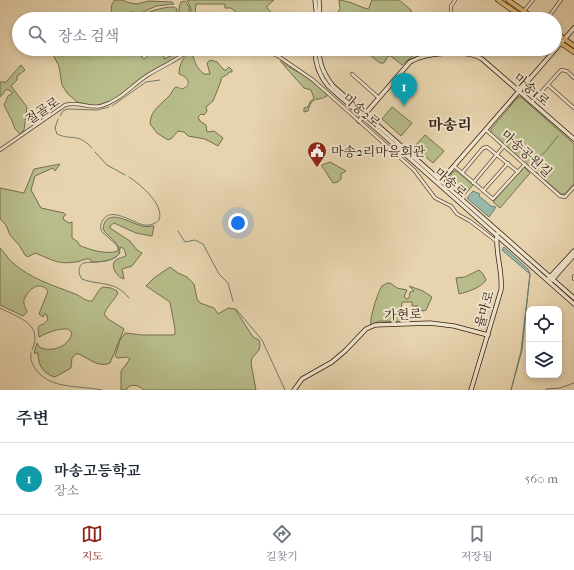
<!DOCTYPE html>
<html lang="ko">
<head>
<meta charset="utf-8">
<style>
  :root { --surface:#fff; --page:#f6f6f7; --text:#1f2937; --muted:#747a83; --line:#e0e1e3; --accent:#8f2418 }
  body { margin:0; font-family:"IM FELL French Canon","Noto Serif KR",serif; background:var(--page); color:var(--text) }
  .controls { position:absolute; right:12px; bottom:12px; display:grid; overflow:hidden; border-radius:8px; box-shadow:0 2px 6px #0003 }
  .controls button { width:36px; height:36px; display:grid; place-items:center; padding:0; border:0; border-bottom:1px solid var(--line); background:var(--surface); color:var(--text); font:20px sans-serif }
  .you { position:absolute; left:238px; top:223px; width:14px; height:14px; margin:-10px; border:3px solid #fff; border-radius:50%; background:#1a73e8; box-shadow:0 0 0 6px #1a73e833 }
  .badge { display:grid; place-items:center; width:26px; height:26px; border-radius:50%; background:var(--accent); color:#fff; font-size:13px; font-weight:700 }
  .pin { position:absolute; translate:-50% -33px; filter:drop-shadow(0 1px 2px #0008) }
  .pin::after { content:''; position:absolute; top:21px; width:14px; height:12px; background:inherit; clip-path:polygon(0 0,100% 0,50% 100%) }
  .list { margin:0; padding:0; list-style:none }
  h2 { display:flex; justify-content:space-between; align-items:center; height:52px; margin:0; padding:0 16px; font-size:17px }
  h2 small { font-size:13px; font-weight:400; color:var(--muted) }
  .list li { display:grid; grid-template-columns:26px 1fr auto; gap:12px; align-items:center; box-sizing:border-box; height:72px; padding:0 16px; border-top:1px solid var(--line) }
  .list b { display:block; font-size:15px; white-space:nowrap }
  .list p { margin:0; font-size:13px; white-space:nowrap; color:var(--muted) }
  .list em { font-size:13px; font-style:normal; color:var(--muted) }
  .icon { flex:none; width:22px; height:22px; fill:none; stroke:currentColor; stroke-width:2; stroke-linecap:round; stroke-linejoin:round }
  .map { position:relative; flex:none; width:574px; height:390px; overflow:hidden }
  .search { position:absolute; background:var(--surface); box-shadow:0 2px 6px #0003; left:12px; right:12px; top:12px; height:44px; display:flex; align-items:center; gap:10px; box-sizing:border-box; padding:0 14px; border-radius:22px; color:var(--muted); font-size:15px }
  .sheet { height:124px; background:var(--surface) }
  nav { display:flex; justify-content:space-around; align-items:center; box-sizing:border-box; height:56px; border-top:1px solid var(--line); background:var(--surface); font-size:11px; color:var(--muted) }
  nav a { display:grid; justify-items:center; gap:2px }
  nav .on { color:var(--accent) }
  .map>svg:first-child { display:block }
  .green { fill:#b7bc8a; stroke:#756e4f }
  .water { fill:#97b8a9; stroke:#6f7b6d }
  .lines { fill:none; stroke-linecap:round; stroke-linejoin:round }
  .stream { stroke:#6f7b6d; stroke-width:1 }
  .street-casing { stroke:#604d3b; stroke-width:4 }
  .secondary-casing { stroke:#332014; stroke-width:5 }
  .primary-casing { stroke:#332014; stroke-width:5.5 }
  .street { stroke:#efe3cb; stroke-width:2.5 }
  .secondary { stroke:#efe3cb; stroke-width:3.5 }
  .primary { stroke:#e4ba78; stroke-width:4 }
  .labels { text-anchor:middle; stroke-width:4; stroke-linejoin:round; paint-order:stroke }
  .street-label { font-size:13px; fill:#332014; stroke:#efe3cb }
  .poi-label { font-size:13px; fill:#332014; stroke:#efe3cb; text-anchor:start }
  .quarter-label { font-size:15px; font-weight:bold; fill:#332014; stroke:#efe3cb }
</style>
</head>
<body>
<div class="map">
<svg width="574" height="390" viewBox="0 0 574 390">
  <rect width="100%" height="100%" fill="#e7d4af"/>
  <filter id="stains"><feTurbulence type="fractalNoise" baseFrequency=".005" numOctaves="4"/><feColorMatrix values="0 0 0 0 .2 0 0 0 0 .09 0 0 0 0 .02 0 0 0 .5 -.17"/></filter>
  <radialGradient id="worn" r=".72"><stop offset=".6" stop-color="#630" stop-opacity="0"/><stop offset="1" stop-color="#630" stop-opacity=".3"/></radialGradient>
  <!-- green -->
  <g class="green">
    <path d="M 115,0 L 122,0 L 130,3 L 137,4 L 149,1 L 172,2 L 174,4 L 156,6 L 141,13 L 131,12 C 140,18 146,13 155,10 C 161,8 168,7 174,7 L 177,9 L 175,19 L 119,19 L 119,16 L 113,15 C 110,9 111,4 115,0 Z"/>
    <path d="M 187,0 L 274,0 L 267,6 L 267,8 L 278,19 L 245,19 L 231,8 L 225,8 L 225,4 L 196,4 L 195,14 L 192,15 L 190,6 Z"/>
    <path d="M 339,0 L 349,2 L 367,9 L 369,8 L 372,0 L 399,0 L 411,10 L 412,19 L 333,19 L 340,9 Z"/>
    <path d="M 185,1 L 189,7 L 189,19 L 177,19 C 180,14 178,6 181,2 Z"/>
    <path d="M 80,49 L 126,49 L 129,54 L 133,56 L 133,53 L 129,49 L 148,49 L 147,53 L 141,57 L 144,59 L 149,55 L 152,49 L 163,49 L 164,59 L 175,54 L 181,55 L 149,73 L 113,100 L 95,106 L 77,102 L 67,93 L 62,85 L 59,66 L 53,55 L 54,53 C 61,59 73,54 80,49 Z"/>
    <path d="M 362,49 L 413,49 L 414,55 L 402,65 L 391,56 L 388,56 L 384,63 L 380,63 Z"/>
    <path d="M 191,50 C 194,60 196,68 204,74 L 210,74 L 207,63 L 210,60 L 217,62 L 224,70 L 226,70 L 229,67 L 232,70 L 232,72 L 229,72 L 228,74 L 221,78 L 221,81 L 213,101 L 206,107 L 207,111 L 204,115 L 201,114 L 198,117 L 200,121 L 206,125 L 207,132 L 214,131 L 223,138 L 218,146 L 205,139 L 188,136 L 184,132 L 178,131 L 172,138 L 168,140 L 157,133 L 150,124 C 150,110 162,104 170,95 C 172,93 173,88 176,87 C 177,87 182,89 182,89 C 193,85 188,77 179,74 C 179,63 184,57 191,50 Z"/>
    <path d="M 280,61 C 293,71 320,81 327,96 C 317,102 312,95 308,111 L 304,112 L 304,108 L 308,107 L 310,102 L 314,98 L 311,90 L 304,88 Z"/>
    <path d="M 21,65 L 25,70 L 17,76 L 17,80 L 11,86 L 27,107 L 24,130 L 20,134 L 15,129 L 12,121 L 4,105 L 8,96 L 12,94 L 12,92 L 7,89 L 0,97 L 0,82 L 6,82 Z"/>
    <path d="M 518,97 L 521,97 L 574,144 L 574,184 L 565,194 L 561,194 L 491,133 L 491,129 Z"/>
    <path d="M 392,107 L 412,123 L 401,136 L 382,119 Z"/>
    <path d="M 425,135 L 444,151 L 433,163 L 414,147 Z"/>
    <path d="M 330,162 L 346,171 L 341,174 L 341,179 L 338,182 L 333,183 L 322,166 L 322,165 Z"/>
    <path d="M 60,164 L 55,171 L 53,168 L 35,176 L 31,190 L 41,208 L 64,213 L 66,215 L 63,217 L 64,220 L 69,223 L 72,222 L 72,238 L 78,242 L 79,245 C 89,250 108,255 118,251 C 119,241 107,237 103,229 C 105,206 130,223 142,226 C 146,227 150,226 154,226 L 152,236 L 136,233 L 114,223 L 110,226 L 110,228 L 130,241 L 137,250 L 142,253 L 132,266 L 122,269 L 124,279 C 118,278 111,268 114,262 C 116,259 123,257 126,256 L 125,251 L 123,248 L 121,247 C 120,248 119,253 119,254 C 114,261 100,262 92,262 L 90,259 C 84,258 81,262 75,262 C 57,265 51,259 35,253 L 28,257 L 25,255 L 19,245 L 10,235 L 6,225 L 0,219 L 0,188 L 24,193 L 34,169 Z"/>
    <path d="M 524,167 L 530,173 L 500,208 L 493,202 Z"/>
    <path d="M 454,171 L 457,171 L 473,185 L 462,198 L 447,182 L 447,179 Z"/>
    <path d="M 0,248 C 5,252 7,258 12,262 C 30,279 53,285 75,294 C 81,296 86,302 92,301 L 100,289 L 103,287 L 111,288 L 117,291 L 118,293 C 114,301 107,306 104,314 L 108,319 L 124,329 L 110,363 C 99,368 89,359 79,354 L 76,354 L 72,358 L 71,368 L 55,377 C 43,374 38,365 38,353 L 34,353 L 37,343 L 39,347 C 51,353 69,347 72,333 L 68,329 C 58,328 47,333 39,337 C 36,319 41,330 48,319 L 46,314 L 44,314 L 43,317 L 39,314 L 48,291 C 40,280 28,289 24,300 C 23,304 26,308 27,312 L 23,316 L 0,305 Z"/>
    <path d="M 170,267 L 178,273 L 187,277 L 194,284 L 197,299 L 200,303 L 214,308 L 218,314 L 228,308 L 235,309 L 253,337 L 259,340 L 260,345 L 259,350 L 252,358 L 251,363 L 256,390 L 143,390 C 139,385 133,384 128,387 L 126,390 L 121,390 L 121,371 L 130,359 L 127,357 L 117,358 L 115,356 L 120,340 L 125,333 L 142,335 L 173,335 L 175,334 L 175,329 L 170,302 L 146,286 L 154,278 Z"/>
    <path d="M 479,270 L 483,274 L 486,280 C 481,288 467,292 459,294 L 456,278 L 465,277 Z"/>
    <path d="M 387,283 L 390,283 L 397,288 L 407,290 L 404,297 L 407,299 L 409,298 L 410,292 L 414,291 L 409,286 L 423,291 L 432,297 L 426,310 L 423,311 L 418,309 L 418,306 L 412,306 L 412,302 L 402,302 L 401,311 L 405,315 L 404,322 L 379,321 L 371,325 C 369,320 378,291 382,286 C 383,285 386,284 387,283 Z"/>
  </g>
  <!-- water -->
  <g class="water">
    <path d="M 473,191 L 480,194 L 479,196 L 491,206 L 496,207 L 489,217 L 467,198 Z"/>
    <path d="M 504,247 L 528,269 L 530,274 L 522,350 L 511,390 L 521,351 L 530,274 L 502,250 Z"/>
  </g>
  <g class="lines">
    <!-- stream -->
    <g class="stream">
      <path d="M 112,106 L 146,82 L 160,80"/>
      <path d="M 60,116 L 63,111 L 67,109 L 97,110 L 109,107"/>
      <path d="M 58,119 L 55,128 L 57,134 C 72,141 77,132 92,148"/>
      <path d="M 95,152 L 107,165 L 125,175"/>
      <path d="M 535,160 L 545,152 L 558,136"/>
      <path d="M 129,177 C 140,184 165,205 159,220 C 155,224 149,226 144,225 C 133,223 111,206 103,220 C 100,224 100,228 102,232 L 119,247 L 120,253 C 112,264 95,261 83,263 C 78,267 78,274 82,279 C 100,286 115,280 129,298"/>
      <path d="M 178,231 L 185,242 L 195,240 L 203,244 L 219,274 L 228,283 L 233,301"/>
      <path d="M 0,308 C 19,318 44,324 32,350"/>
      <path d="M 236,309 L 262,340 L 285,390"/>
      <path d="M 31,353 C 30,359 32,364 36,370 C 52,390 79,385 102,390"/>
      <path d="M 546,390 L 546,389 L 560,388 L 574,383"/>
    </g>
    <defs>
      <g id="street">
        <path d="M 523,12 L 533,0"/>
        <path d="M 451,19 L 451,6 L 455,0"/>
        <path d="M 547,19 L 561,0"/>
        <path d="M 260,49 L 278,56 L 313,80 L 414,170 L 435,198 L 451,206 L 457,214 L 470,221 L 496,241"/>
        <path d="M 352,74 L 379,98"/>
        <path d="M 548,85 L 574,108"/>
        <path d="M 532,102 L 561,70 L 567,71 L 574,78"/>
        <path d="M 486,130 L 560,196 L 565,197 L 574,187"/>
        <path d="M 0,150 L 65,105 C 80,101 87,109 101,106 C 120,101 132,85 148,75 C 162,66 177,61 190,49"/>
        <path d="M 454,166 L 493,199 L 525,164"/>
        <path d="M 462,173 L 483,148 L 487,147 L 518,172"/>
        <path d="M 473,183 L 504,146"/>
        <path d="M 483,191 L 508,163"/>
        <path d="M 574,276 L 574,279"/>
      </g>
      <g id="secondary">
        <path d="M 315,0 L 317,19"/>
        <path d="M 319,0 L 320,19"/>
        <path d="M 315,49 C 315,63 319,75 328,86 L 574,304"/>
        <path d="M 319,49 C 319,64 324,74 333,86 L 574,298"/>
        <path d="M 359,121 L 410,62 C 425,53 467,49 482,59 L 574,139"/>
        <path d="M 440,182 L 574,28"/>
        <path d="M 549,278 L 574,251"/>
        <path d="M 552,280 L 574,255"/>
        <path d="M 294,390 L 302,379 L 332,362 L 345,351 L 366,329 L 375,325 L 430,323 L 454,326 L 488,335"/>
        <path d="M 471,390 L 501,290 C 503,271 495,253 497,234"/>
      </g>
      <g id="primary">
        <path d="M 498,0 L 525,19"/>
        <path d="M 508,0 L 535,19"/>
        <path d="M 555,32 L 574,46"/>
        <path d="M 555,39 L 574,52"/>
      </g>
    </defs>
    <!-- street casing -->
    <use href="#street" class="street-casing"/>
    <!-- secondary casing -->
    <use href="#secondary" class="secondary-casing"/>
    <!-- primary casing -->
    <use href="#primary" class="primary-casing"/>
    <!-- street -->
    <use href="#street" class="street"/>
    <!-- secondary -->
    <use href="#secondary" class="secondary"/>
    <!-- primary -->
    <use href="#primary" class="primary"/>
  </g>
  <!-- icons -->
  <defs>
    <symbol id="civic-pin" viewBox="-11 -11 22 30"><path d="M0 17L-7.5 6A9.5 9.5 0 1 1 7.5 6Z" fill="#8f2418" stroke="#efe3cb"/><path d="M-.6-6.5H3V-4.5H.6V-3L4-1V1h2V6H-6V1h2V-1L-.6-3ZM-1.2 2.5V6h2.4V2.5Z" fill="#fff"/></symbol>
  </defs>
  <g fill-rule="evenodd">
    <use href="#civic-pin" x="306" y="140" width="22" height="30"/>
  </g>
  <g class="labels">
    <!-- street labels -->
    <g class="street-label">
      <text transform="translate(532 89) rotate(41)" y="5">마송1로</text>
      <text transform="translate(42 110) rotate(-34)" y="5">절골로</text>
      <text transform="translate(362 110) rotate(41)" y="5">마송2로</text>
      <text transform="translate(527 153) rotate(42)" y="5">마송공원길</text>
      <text transform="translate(451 182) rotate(41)" y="5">마송로</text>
      <text transform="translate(484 309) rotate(-74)" y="5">율마로</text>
      <text transform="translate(403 314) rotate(-2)" y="5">가현로</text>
    </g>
    <!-- poi labels -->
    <g class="poi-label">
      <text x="331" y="156">마송2리마을회관</text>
    </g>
    <!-- quarter labels -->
    <g class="quarter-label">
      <text x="450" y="130">마송리</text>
    </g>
  </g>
  <rect width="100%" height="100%" filter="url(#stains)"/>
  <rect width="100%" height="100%" fill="url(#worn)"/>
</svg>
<div class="controls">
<button><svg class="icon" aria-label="locate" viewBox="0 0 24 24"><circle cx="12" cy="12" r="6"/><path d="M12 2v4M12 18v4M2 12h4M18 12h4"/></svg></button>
<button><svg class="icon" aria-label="layers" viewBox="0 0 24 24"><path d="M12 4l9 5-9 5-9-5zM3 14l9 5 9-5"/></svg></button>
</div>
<div class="you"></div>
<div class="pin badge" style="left:404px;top:106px;background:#0f9aa8">1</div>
<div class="search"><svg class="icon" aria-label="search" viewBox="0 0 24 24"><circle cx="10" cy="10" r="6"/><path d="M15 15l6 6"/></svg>장소 검색</div>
</div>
<section class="sheet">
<h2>주변<small></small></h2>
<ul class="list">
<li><span class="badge" style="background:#0f9aa8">1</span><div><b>마송고등학교</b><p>장소</p></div><em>560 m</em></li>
</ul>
</section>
<nav>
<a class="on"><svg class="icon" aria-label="map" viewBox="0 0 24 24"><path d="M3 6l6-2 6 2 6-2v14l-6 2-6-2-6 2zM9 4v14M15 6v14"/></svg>지도</a>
<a><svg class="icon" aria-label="directions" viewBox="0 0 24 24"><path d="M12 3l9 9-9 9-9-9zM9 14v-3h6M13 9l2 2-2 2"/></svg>길찾기</a>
<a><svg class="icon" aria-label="saved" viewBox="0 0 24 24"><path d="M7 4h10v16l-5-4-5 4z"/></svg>저장됨</a>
</nav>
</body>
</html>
